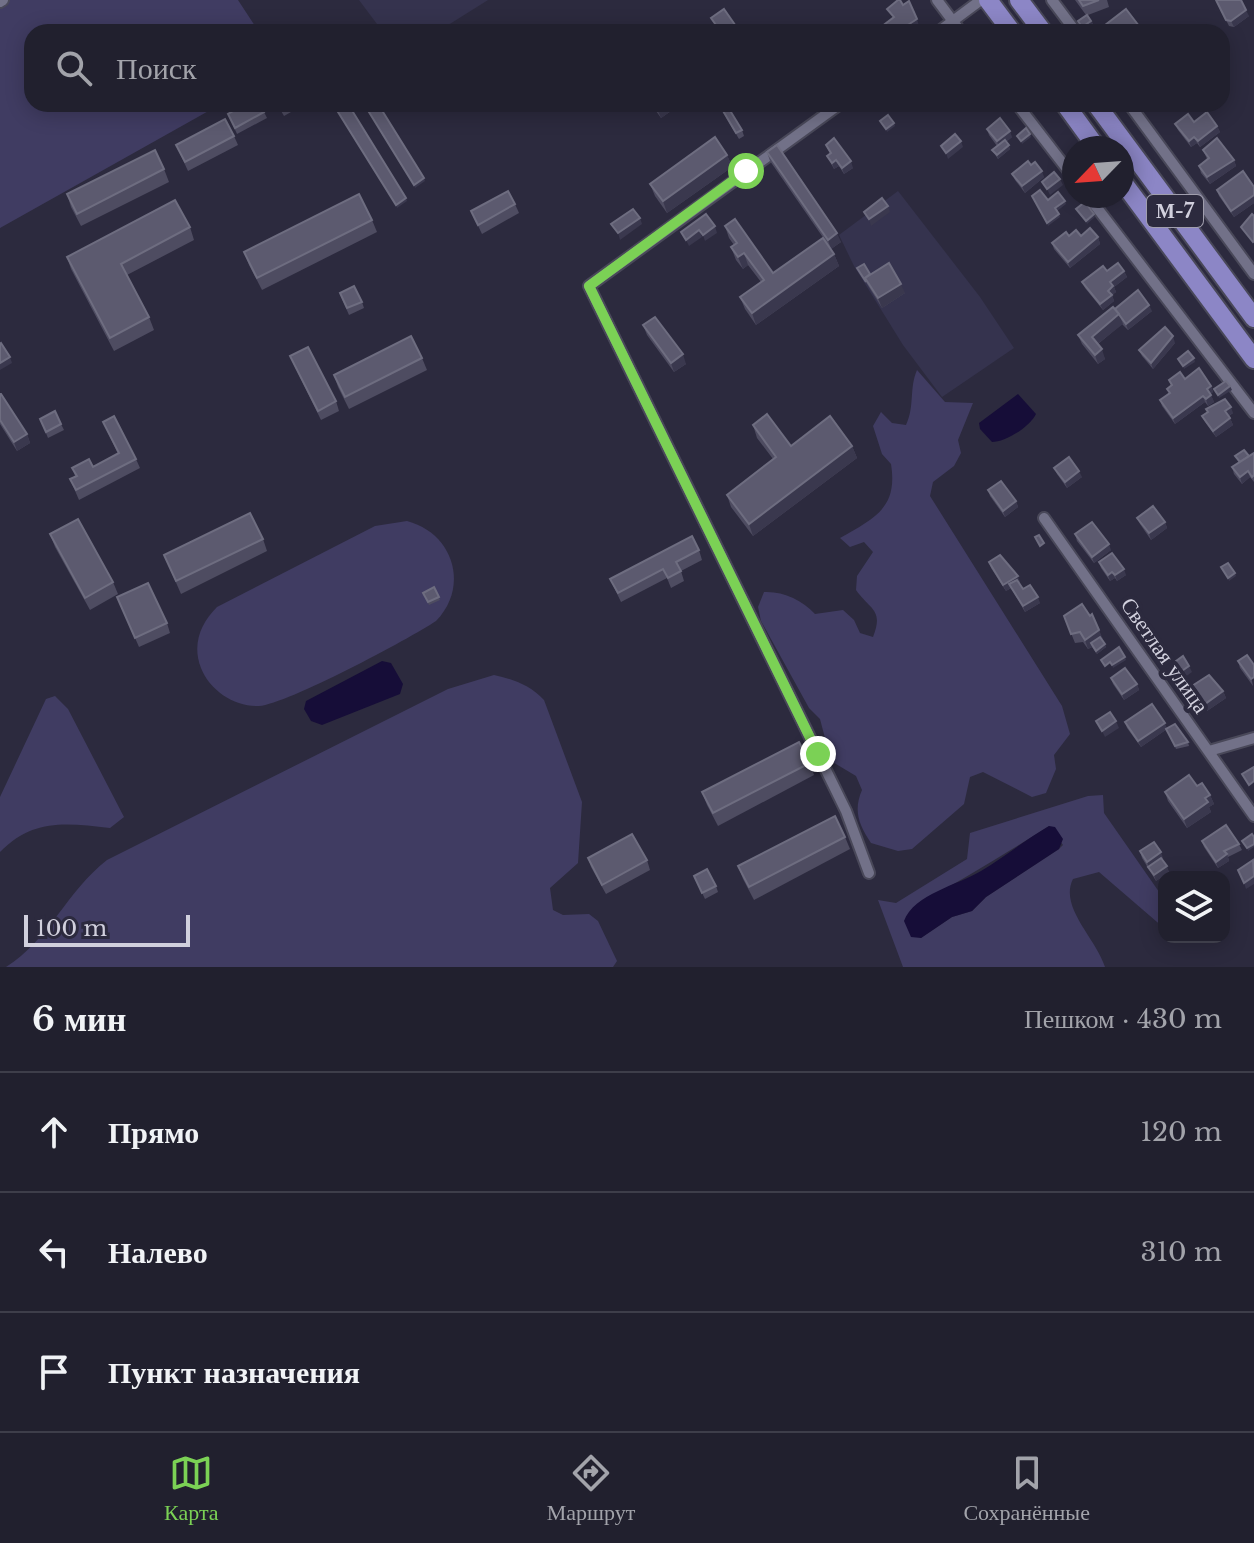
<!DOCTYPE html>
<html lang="ru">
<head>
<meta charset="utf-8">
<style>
  :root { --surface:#21202e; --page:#292836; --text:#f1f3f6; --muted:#a2a3aa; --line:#3e3e4a; --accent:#7bd155 }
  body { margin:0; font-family:"Libre Baskerville",serif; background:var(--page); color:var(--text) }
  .controls { position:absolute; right:24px; bottom:24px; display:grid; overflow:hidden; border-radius:16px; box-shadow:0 4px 20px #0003 }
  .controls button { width:72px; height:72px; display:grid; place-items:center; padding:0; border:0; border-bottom:2px solid var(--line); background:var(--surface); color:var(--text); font:40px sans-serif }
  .compass { position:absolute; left:1062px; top:136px; width:72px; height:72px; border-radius:50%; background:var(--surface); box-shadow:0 4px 20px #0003; rotate:245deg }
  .scale { position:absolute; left:24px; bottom:20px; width:166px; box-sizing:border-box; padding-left:8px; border:4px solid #d1d0dd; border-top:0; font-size:22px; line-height:28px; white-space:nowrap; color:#d1d0dd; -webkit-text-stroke:6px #2c2a3e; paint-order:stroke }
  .stop { position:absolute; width:24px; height:24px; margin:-18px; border:6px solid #7bd155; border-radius:50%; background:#fff }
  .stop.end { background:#7bd155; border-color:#fff; box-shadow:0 2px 8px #0008 }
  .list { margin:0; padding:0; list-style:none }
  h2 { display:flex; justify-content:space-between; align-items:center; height:104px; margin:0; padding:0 32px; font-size:34px }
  h2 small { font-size:26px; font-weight:400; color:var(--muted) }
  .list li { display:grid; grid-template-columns:52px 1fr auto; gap:24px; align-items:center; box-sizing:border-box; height:120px; padding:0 32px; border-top:2px solid var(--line) }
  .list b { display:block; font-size:30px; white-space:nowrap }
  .list em { font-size:26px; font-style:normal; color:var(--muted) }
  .icon { flex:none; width:44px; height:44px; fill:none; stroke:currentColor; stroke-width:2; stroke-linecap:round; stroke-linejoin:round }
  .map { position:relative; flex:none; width:1254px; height:967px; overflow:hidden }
  .search { position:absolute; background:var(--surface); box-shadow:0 4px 20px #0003; left:24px; right:24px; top:24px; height:88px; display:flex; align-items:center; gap:20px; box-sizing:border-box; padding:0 28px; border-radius:24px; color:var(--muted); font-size:30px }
  .sheet { height:464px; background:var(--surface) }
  nav { display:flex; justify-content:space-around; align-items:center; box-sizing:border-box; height:112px; border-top:2px solid var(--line); background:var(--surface); font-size:22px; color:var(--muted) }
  nav a { display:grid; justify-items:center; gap:4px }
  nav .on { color:var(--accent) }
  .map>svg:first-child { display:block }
  .built { fill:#35334e }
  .green { fill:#403c62; fill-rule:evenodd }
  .water { fill:#160d38 }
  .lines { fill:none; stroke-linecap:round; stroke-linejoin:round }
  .minor-casing { stroke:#494859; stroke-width:14 }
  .trunk-casing { stroke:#494859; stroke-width:22 }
  .minor { stroke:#727188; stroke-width:10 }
  .trunk { stroke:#8c86c6; stroke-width:18 }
  .wall { fill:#4e4c61 }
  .shaded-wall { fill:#3a384e }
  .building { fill:#5c5a6f; stroke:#6e6d80; stroke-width:2 }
  .route { stroke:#7bd155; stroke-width:10 }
  .labels { text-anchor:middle; stroke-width:8; stroke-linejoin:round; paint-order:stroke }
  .shield { fill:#2c2a3e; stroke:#a09ead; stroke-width:2 }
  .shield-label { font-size:20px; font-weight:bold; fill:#d1d0dd }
  .street-label { font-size:22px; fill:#d1d0dd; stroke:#2c2a3e }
</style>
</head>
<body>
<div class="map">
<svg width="1254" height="967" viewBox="0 0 1254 967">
  <rect width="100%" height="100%" fill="#2c2a3e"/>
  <!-- built -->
  <g class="built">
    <path d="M 359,0 L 488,0 L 437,32 L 383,32 Z"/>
    <path d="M 898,191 L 980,297 L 1014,348 L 942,397 L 903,345 L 854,266 L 839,235 Z"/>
  </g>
  <!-- green -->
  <g class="green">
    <path d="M 0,0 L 238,0 L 259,32 L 32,32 L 32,104 L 221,104 L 0,228 Z"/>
    <path d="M 917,370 L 945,402 L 973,403 L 958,440 L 961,453 L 954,466 L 933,482 L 930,496 L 1062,706 L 1070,734 L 1054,755 L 1056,769 L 1046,793 L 1032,797 L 983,772 L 970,777 L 964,804 L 912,849 L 898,851 L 871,843 C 859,825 853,811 862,790 L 856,776 L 831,761 L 820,719 L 809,708 L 761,621 L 758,607 L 764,592 C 783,591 802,600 815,614 L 843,610 L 854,620 L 860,633 L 873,637 C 884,609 870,610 856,590 L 857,576 L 873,552 L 864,542 L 850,547 L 840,538 C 875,518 898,508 891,464 L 882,454 L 873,426 L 881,412 L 892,423 L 906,425 C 915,406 909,388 917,370 Z"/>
    <path d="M 407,521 C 453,533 470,586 436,621 C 409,639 287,704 259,706 C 235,707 210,691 201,668 C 192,645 200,624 217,607 L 375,526 Z"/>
    <path d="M 494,675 C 513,679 530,685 544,700 L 582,802 L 578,863 L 550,888 L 553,910 L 563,915 L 589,914 L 598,921 L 617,961 L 613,967 L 6,967 C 49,940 67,891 107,860 L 448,689 Z"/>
    <path d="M 55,696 L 68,709 L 124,817 L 110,828 C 67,823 33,818 0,852 L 0,797 L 46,699 Z"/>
    <path d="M 1103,795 L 1104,813 L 1164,899 L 1164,928 L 1099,872 L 1073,879 C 1059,907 1095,937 1105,967 L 903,967 L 878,900 L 896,903 L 967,859 L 970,833 L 1088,796 ZM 1049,826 L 1063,845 L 1059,849 L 986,897 L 972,911 L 952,917 L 921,938 L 917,905 C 962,880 1005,854 1049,826 Z"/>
  </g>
  <!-- water -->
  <g class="water">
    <path d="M 1018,394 L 1036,414 C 1030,427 1005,442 992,442 L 980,429 L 979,423 Z"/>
    <path d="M 382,661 L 391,663 L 403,684 L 400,694 L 322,725 L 311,721 L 304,709 L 306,701 Z"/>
    <path d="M 1049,826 L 1055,827 L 1063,839 L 1059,849 L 986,897 L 972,911 L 952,917 L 921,938 L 911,937 L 904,921 C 914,894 958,885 981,871 C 1004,857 1025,840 1049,826 Z"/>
  </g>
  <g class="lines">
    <defs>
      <g id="minor">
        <path d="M 937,0 L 961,32"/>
        <path d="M 1052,0 L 1076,32"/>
        <path d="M 0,2 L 3,0"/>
        <path d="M 938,32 L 981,0"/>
        <path d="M 840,104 L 589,286 L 846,811 L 869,873"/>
        <path d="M 1017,104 L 1074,178"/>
        <path d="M 1129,104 L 1254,274"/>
        <path d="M 1088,196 L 1254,413"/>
        <path d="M 1044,518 L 1254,816"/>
        <path d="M 1209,751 L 1254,738"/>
      </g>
      <g id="trunk">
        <path d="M 988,0 L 1012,32"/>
        <path d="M 1019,0 L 1043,32"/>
        <path d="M 1065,104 L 1097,148"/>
        <path d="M 1096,104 L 1254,318"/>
        <path d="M 1122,181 L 1254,359"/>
      </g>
    </defs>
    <!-- minor casing -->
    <use href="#minor" class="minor-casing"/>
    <!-- trunk casing -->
    <use href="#trunk" class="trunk-casing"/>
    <!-- minor -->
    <use href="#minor" class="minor"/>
    <!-- trunk -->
    <use href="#trunk" class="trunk"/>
  </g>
  <!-- wall -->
  <g class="wall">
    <path d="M 1075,0 L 1107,0 L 1109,7 L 1088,15 L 1093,24 L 1084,30 L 1078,21 L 1086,15 Z"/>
    <path d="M 1216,0 L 1249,16 L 1234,27 L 1229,26 Z"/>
    <path d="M 277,104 L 296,104 L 298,108 L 284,116 Z"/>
    <path d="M 651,104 L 681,104 L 661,118 Z"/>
    <path d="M 718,104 L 726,104 L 742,130 L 744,136 L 739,139 Z"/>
    <path d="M 264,112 L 267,118 L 237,134 L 228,114 Z"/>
    <path d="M 1175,124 L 1217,126 L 1220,132 L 1200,147 L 1197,143 L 1191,147 L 1178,130 Z"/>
    <path d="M 987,129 L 1012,137 L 1006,142 L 1010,149 L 998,159 L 992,150 L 997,146 L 989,135 Z"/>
    <path d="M 234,136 L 238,145 L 188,171 L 176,145 Z"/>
    <path d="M 826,145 L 853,168 L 844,174 L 839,166 L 834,169 L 827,156 L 830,154 Z"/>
    <path d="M 1203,150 L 1234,160 L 1236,166 L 1210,184 L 1201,173 L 1199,166 L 1207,159 Z"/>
    <path d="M 767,152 L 841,242 L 831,249 L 770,161 Z"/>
    <path d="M 727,155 L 732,167 L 667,213 L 655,196 L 650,184 Z"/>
    <path d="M 1031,165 L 1044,177 L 1025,193 L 1015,180 L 1012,174 Z"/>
    <path d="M 164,169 L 169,182 L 81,226 L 71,207 L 67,194 Z"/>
    <path d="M 1254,187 L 1254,203 L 1234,217 L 1219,196 L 1217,190 Z"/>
    <path d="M 515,204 L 519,213 L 482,234 L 471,211 Z"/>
    <path d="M 372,220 L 377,232 L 262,290 L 249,265 L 244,252 Z"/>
    <path d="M 725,226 L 773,273 L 834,254 L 839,266 L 756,325 L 745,309 L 740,297 L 761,282 L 748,265 L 743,269 L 736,260 L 731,247 L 734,245 L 729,238 Z"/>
    <path d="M 190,227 L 194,240 L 127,275 L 149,317 L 154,330 L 114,351 L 71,269 L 67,257 Z"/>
    <path d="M 1069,236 L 1098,237 L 1100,244 L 1070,268 L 1054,249 L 1052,243 Z"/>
    <path d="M 857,268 L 870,274 L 905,293 L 882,308 Z"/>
    <path d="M 1107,271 L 1124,271 L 1127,277 L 1114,287 L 1116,292 L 1112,295 L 1114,301 L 1103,310 L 1085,288 L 1082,282 Z"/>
    <path d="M 342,299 L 362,302 L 364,308 L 349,315 Z"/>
    <path d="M 1115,309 L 1152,311 L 1128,330 L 1122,324 L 1098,344 L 1105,359 L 1098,364 L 1082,344 L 1078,335 Z"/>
    <path d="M 643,325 L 686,364 L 674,372 L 647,335 Z"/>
    <path d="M 1175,343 L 1153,369 L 1142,356 L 1139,350 Z"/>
    <path d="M 290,356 L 336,401 L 339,411 L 321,420 L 294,365 Z"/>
    <path d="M 422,358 L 427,370 L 349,409 L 338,387 L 334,375 Z"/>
    <path d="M 1185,379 L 1211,386 L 1213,392 L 1210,394 L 1214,402 L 1208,406 L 1205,402 L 1175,424 L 1162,406 L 1160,400 L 1169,394 L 1167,389 L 1171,386 L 1169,380 Z"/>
    <path d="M 0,394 L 27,434 L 30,443 L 17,451 L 0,424 Z"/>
    <path d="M 1206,409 L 1233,413 L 1229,416 L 1233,425 L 1216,437 L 1205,422 L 1202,416 L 1207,412 Z"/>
    <path d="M 40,419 L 61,424 L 64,430 L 48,438 Z"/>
    <path d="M 103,422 L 136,459 L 140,468 L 79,500 L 70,479 L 75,476 L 72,468 L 93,467 L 118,454 Z"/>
    <path d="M 753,425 L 791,446 L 852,446 L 857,458 L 753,536 L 731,507 L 727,495 L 773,459 L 757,438 Z"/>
    <path d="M 1254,453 L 1254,482 L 1250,477 L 1242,484 L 1234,474 L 1232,467 L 1239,463 L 1235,456 L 1249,456 Z"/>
    <path d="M 1054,468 L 1082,477 L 1067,488 L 1057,474 Z"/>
    <path d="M 988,490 L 1016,501 L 1018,507 L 1005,517 L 990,496 Z"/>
    <path d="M 1137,518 L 1165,522 L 1167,528 L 1151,540 L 1140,524 Z"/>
    <path d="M 50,534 L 113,582 L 118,594 L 90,610 L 55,547 Z"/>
    <path d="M 1075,534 L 1111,550 L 1094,563 L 1077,541 Z"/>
    <path d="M 263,539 L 267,551 L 181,594 L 164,555 Z"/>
    <path d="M 699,550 L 702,560 L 681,571 L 684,581 L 671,588 L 667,578 L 621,602 L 610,579 Z"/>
    <path d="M 989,562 L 1020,582 L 1019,583 L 1023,589 L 1040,603 L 1025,612 L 1011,588 L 1006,591 L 991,568 Z"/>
    <path d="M 1099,562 L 1126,575 L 1117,581 L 1115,578 L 1110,581 L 1101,568 Z"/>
    <path d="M 434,587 L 440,600 L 429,605 L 423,593 Z"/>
    <path d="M 117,597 L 167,623 L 170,633 L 139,647 Z"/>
    <path d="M 1064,616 L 1099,630 L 1102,640 L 1106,647 L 1097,654 L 1092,647 L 1088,649 L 1083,642 L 1075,643 Z"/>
    <path d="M 1247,655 L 1253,686 L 1240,668 L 1238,661 Z"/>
    <path d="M 1111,678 L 1137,684 L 1139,690 L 1124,700 L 1113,684 Z"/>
    <path d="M 1192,686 L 1223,691 L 1226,698 L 1207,711 L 1194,693 Z"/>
    <path d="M 1125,722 L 1167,729 L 1188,742 L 1189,746 L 1176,749 L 1167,729 L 1141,747 L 1127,728 Z"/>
    <path d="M 810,763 L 814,775 L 718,826 L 707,805 L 702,792 Z"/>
    <path d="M 1197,786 L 1210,795 L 1214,804 L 1209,807 L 1211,812 L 1187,828 L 1168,801 L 1165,792 Z"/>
    <path d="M 845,837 L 850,849 L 754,900 L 743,879 L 738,866 Z"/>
    <path d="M 1202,841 L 1239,844 L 1242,850 L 1228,857 L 1229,861 L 1218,868 L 1204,847 Z"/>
    <path d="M 1140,851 L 1163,858 L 1162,859 L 1169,872 L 1156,881 L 1142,858 Z"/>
    <path d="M 588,858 L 647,860 L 650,870 L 606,894 L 591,867 Z"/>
    <path d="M 694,876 L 716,886 L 718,892 L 705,899 Z"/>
  </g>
  <!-- shaded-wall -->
  <g class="shaded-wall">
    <path d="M 1246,10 L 1249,16 L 1234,27 L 1231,21 Z"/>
    <path d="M 917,19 L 919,26 L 909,32 L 897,32 Z"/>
    <path d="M 1091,21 L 1093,24 L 1084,30 L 1082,27 Z"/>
    <path d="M 1139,26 L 1141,32 L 1131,32 Z"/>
    <path d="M 665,104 L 681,104 L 661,118 L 657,109 Z"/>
    <path d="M 778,104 L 786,104 L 779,109 Z"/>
    <path d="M 1155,104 L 1164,104 L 1157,110 Z"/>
    <path d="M 894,123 L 895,126 L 887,132 L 886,129 Z"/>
    <path d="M 1217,126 L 1220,132 L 1200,147 L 1198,141 Z"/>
    <path d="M 1010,131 L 1012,137 L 999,148 L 997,141 Z"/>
    <path d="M 1030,134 L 1031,137 L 1022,144 L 1021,141 Z"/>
    <path d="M 1194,137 L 1197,143 L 1191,147 L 1189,141 Z"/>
    <path d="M 961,141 L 963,147 L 948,159 L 946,153 Z"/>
    <path d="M 1009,145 L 1010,149 L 998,159 L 997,155 Z"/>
    <path d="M 727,155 L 732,167 L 667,213 L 663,201 Z"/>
    <path d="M 836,160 L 839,166 L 834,169 L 832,163 Z"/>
    <path d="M 1234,160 L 1236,166 L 1210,184 L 1207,177 Z"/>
    <path d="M 851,161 L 853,168 L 844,174 L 842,168 Z"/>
    <path d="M 1042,171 L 1044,177 L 1025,193 L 1022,186 Z"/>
    <path d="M 424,178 L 425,181 L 415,188 L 414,185 Z"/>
    <path d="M 1060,179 L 1063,185 L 1050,195 L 1047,189 Z"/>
    <path d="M 1254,195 L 1254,203 L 1234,217 L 1231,211 Z"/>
    <path d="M 406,198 L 407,201 L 397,208 L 396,205 Z"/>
    <path d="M 1065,201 L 1066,204 L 1056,212 L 1055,208 Z"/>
    <path d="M 888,206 L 890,212 L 871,226 L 869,219 Z"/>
    <path d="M 1059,214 L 1060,217 L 1048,226 L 1047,223 Z"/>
    <path d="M 1094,214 L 1095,217 L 1087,224 L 1086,221 Z"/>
    <path d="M 640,218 L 642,224 L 620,240 L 618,233 Z"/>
    <path d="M 715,226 L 717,233 L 705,241 L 703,235 Z"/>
    <path d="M 699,230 L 702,237 L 689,246 L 686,240 Z"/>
    <path d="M 837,233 L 841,242 L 831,249 L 828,240 Z"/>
    <path d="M 1098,237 L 1100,244 L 1070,268 L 1068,262 Z"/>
    <path d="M 744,253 L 748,265 L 743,269 L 738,257 Z"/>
    <path d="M 834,254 L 839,266 L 756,325 L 752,313 Z"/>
    <path d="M 1124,271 L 1127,277 L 1114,287 L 1116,292 L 1112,295 L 1114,301 L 1103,310 L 1100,304 L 1110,282 Z"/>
    <path d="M 901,284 L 905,293 L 882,308 L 878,298 Z"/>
    <path d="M 1149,305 L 1152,311 L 1128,330 L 1126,324 Z"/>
    <path d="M 1119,314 L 1123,324 L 1095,346 L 1092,337 Z"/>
    <path d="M 1173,336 L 1175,343 L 1153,369 L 1151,363 Z"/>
    <path d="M 1102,349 L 1105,359 L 1098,364 L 1095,355 Z"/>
    <path d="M 683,354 L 686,364 L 674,372 L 671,363 Z"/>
    <path d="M 10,357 L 12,363 L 0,370 L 0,363 Z"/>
    <path d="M 1194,358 L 1195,362 L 1184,369 L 1183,366 Z"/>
    <path d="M 1211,386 L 1213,392 L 1209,395 L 1207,389 Z"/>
    <path d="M 1230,386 L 1232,390 L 1219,398 L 1218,395 Z"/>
    <path d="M 1211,395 L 1214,402 L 1208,406 L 1206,399 Z"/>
    <path d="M 1203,396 L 1205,402 L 1175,424 L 1173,418 Z"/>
    <path d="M 1231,407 L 1233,413 L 1227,417 L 1225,411 Z"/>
    <path d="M 1230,418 L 1233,425 L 1216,437 L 1213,431 Z"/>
    <path d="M 27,434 L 30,443 L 17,451 L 14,442 Z"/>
    <path d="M 852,446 L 857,458 L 753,536 L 749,524 Z"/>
    <path d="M 1079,471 L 1082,477 L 1067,488 L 1065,482 Z"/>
    <path d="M 1248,471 L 1250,477 L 1242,484 L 1240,477 Z"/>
    <path d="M 1016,501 L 1018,507 L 1005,517 L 1003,511 Z"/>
    <path d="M 1165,522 L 1167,528 L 1151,540 L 1149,533 Z"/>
    <path d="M 1109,544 L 1111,550 L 1094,563 L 1092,557 Z"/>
    <path d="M 1124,569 L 1126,575 L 1117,581 L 1115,575 Z"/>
    <path d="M 1112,572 L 1115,578 L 1110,581 L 1108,575 Z"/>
    <path d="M 1235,573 L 1236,576 L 1229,581 L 1228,578 Z"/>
    <path d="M 1018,576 L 1020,582 L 1012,588 L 1009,584 L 1011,588 L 1006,591 L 1003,585 Z"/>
    <path d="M 1038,597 L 1040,603 L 1025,612 L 1023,606 Z"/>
    <path d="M 1099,630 L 1103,639 L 1093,646 L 1091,643 L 1092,647 L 1088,649 L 1085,640 Z"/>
    <path d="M 1105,644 L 1106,647 L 1097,654 L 1096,651 Z"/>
    <path d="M 1125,657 L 1126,660 L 1113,668 L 1112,665 Z"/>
    <path d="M 1189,666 L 1192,672 L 1181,680 L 1179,673 Z"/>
    <path d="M 1137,684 L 1139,690 L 1124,700 L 1122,694 Z"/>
    <path d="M 1223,691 L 1226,698 L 1207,711 L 1205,704 Z"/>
    <path d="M 1116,721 L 1119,728 L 1105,737 L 1102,731 Z"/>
    <path d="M 1165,723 L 1167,729 L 1141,747 L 1138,741 Z"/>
    <path d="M 1210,795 L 1214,804 L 1209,807 L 1211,812 L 1187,828 L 1184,819 Z"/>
    <path d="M 1254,844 L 1254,847 L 1248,851 L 1247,848 Z"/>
    <path d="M 1161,852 L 1163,858 L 1149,868 L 1147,862 Z"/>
    <path d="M 1227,854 L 1229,861 L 1218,868 L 1216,862 Z"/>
    <path d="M 1167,866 L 1169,872 L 1156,881 L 1154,875 Z"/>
    <path d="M 1254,876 L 1254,884 L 1246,889 L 1244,883 Z"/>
  </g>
  <!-- building -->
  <g class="building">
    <path d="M 898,0 L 900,0 L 903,5 L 909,1 L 917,19 L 897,32 L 884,32 L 881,27 L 894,17 L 887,9 Z"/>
    <path d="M 1079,0 L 1099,0 L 1083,6 Z"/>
    <path d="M 1216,0 L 1241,0 L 1246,10 L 1231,21 L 1226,20 Z"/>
    <path d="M 724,9 L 740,32 L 721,32 L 711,18 Z"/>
    <path d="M 1126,9 L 1139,26 L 1131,32 L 1121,32 L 1119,29 L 1115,32 L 1102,32 L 1100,29 Z"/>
    <path d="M 1087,15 L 1091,21 L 1082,27 L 1078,21 Z"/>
    <path d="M 246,104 L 260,104 L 264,112 L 235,128 L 228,114 Z"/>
    <path d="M 278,104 L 291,104 L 281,109 Z"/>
    <path d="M 333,104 L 348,104 L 406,198 L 396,205 Z"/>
    <path d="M 364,104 L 378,104 L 424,178 L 414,185 Z"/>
    <path d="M 654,104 L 665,104 L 657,109 Z"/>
    <path d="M 719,104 L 726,104 L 742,130 L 736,133 Z"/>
    <path d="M 1207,112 L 1217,126 L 1198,141 L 1194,137 L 1189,141 L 1175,124 L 1188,114 L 1194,122 Z"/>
    <path d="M 888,115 L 894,123 L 886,129 L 880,121 Z"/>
    <path d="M 1000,118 L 1010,131 L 997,141 L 987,129 Z"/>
    <path d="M 225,119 L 234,136 L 185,162 L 176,145 Z"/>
    <path d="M 1026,128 L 1030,134 L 1021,141 L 1017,136 Z"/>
    <path d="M 955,134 L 961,141 L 946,153 L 941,146 Z"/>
    <path d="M 715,137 L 727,155 L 663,201 L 650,184 Z"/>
    <path d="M 834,138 L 851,161 L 842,168 L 836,160 L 832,163 L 827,156 L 831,153 L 826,145 Z"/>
    <path d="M 1217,138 L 1234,160 L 1207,177 L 1199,166 L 1209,158 L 1203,150 Z"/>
    <path d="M 1005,140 L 1009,145 L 997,155 L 992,150 Z"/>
    <path d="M 777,145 L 837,233 L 828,240 L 767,152 Z"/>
    <path d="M 155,150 L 164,169 L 77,214 L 67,194 Z"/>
    <path d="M 1028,161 L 1031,165 L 1035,162 L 1042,171 L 1022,186 L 1012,174 Z"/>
    <path d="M 1243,171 L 1254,187 L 1254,195 L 1231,211 L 1217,190 Z"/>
    <path d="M 1054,172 L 1060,179 L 1047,189 L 1042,182 Z"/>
    <path d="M 1040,190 L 1048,200 L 1058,192 L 1065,201 L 1055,208 L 1059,214 L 1047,223 L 1032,196 Z"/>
    <path d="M 508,191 L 515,204 L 478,225 L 471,211 Z"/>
    <path d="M 359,194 L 372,220 L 257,278 L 244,252 Z"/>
    <path d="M 882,198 L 888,206 L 869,219 L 864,212 Z"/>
    <path d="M 175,200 L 190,227 L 121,264 L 149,317 L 110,338 L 67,257 Z"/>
    <path d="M 1085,202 L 1094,214 L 1086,221 L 1076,209 Z"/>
    <path d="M 633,209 L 640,218 L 618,233 L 611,224 Z"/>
    <path d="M 706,214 L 715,226 L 703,235 L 699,230 L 686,240 L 681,232 Z"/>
    <path d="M 1252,214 L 1254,216 L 1254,241 L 1253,242 L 1241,227 Z"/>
    <path d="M 735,219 L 773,273 L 823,238 L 834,254 L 752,313 L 740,297 L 764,280 L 744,253 L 738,257 L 731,247 L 737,243 L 725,226 Z"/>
    <path d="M 1090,228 L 1098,237 L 1068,262 L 1052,243 L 1066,232 L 1069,236 L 1076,230 L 1081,236 Z"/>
    <path d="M 889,263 L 901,284 L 878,298 L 865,278 Z"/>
    <path d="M 1118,263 L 1124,271 L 1110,282 L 1113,286 L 1108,291 L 1112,295 L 1100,304 L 1082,282 L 1103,266 L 1107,271 Z"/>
    <path d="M 864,264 L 870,274 L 865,278 L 866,282 L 857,268 Z"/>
    <path d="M 354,286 L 362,302 L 347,308 L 340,293 Z"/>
    <path d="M 1138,290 L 1149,305 L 1126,324 L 1115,309 Z"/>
    <path d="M 1113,307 L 1119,314 L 1092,337 L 1102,349 L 1095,355 L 1078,335 Z"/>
    <path d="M 655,317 L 683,354 L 671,363 L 643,325 Z"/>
    <path d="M 1165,327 L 1173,336 L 1151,363 L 1139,350 Z"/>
    <path d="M 411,336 L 422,358 L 345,397 L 334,375 Z"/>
    <path d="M 1,343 L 10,357 L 0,363 L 0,344 Z"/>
    <path d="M 308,347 L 336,401 L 318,411 L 290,356 Z"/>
    <path d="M 1188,351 L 1194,358 L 1183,366 L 1178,359 Z"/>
    <path d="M 1199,368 L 1211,386 L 1207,389 L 1211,395 L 1206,399 L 1203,396 L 1173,418 L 1160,400 L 1170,393 L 1167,389 L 1172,385 L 1169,380 L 1180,372 L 1185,379 Z"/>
    <path d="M 1226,381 L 1230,386 L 1218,395 L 1214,389 Z"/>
    <path d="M 0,394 L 1,394 L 27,434 L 14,442 L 0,420 Z"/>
    <path d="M 1225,399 L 1231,407 L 1225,411 L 1230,418 L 1213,431 L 1202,416 L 1208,412 L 1206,409 Z"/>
    <path d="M 55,411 L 61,424 L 46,432 L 40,419 Z"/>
    <path d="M 767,414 L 791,446 L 830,416 L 852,446 L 749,524 L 727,495 L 776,457 L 753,425 Z"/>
    <path d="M 114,416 L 136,459 L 76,490 L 70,479 L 77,476 L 72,468 L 89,459 L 93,467 L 119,453 L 103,422 Z"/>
    <path d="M 1244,450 L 1249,456 L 1240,462 L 1235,456 Z"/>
    <path d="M 1254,453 L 1254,475 L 1252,477 L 1248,471 L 1240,477 L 1232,467 Z"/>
    <path d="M 1069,457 L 1079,471 L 1065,482 L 1054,468 Z"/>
    <path d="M 1001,481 L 1016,501 L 1003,511 L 988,490 Z"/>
    <path d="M 1153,506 L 1165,522 L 1149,533 L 1137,518 Z"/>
    <path d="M 250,513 L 263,539 L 176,581 L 164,555 Z"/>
    <path d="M 78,519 L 113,582 L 85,598 L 50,534 Z"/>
    <path d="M 1092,522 L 1109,544 L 1092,557 L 1075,534 Z"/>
    <path d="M 1039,535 L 1044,543 L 1040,546 L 1035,537 Z"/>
    <path d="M 692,536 L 699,550 L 676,562 L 681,571 L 668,578 L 663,569 L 618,593 L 610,579 Z"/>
    <path d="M 1112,553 L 1124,569 L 1115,575 L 1112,572 L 1108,575 L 1099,562 Z"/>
    <path d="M 1000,555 L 1018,576 L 1003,585 L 989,562 Z"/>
    <path d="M 1228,563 L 1235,573 L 1228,578 L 1221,567 Z"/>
    <path d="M 1017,580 L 1023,589 L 1030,585 L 1038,597 L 1023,606 L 1009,584 Z"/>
    <path d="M 148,583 L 167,623 L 135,638 L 117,597 Z"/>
    <path d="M 434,587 L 439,597 L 428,602 L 423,593 Z"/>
    <path d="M 1082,604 L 1090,616 L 1092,614 L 1099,630 L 1085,640 L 1080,632 L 1071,634 L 1064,616 Z"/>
    <path d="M 1100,637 L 1105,644 L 1096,651 L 1091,643 Z"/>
    <path d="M 1119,647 L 1125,657 L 1112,665 L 1110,662 L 1105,666 L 1101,660 Z"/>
    <path d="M 1247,655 L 1254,665 L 1254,677 L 1251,679 L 1238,661 Z"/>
    <path d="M 1183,656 L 1189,666 L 1179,673 L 1172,664 Z"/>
    <path d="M 1125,668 L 1137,684 L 1122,694 L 1111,678 Z"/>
    <path d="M 1209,675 L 1223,691 L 1205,704 L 1192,686 Z"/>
    <path d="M 1152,704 L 1165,723 L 1138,741 L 1125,722 Z"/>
    <path d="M 1110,712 L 1116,721 L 1102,731 L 1096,721 Z"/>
    <path d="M 1175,724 L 1188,742 L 1175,746 L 1166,729 Z"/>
    <path d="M 799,742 L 810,763 L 713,813 L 702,792 Z"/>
    <path d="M 1254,767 L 1254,781 L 1249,785 L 1242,774 Z"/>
    <path d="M 1189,775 L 1197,786 L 1202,783 L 1210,795 L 1205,798 L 1208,802 L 1184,819 L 1165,792 Z"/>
    <path d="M 835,816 L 845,837 L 749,887 L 738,866 Z"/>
    <path d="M 1226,825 L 1239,844 L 1224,851 L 1227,854 L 1216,862 L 1202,841 Z"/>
    <path d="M 632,834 L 647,860 L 602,885 L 588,858 Z"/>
    <path d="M 1252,834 L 1254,837 L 1254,844 L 1247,848 L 1242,841 Z"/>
    <path d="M 1154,842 L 1161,852 L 1147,862 L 1140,851 Z"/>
    <path d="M 1161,858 L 1167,866 L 1154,875 L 1148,867 Z"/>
    <path d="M 1253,860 L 1254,876 L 1244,883 L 1238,870 Z"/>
    <path d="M 707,869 L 716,886 L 702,893 L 694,876 Z"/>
  </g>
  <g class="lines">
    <!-- route -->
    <path class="route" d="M 746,171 L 589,286 L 818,754"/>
  </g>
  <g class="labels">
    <!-- shield labels -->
    <rect class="shield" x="1147" y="195" width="56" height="32" rx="6"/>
    <g class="shield-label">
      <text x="1175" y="218">М-7</text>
    </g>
    <!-- street labels -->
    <g class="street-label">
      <text transform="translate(1165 655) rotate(55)" y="8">Светлая улица</text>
    </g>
  </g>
</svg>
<div class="controls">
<button><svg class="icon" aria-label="layers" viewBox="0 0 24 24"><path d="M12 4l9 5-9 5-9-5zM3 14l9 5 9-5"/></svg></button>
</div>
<svg class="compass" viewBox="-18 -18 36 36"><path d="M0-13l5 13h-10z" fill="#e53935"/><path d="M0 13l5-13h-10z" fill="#a2a3aa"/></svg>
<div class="scale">100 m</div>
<div class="stop" style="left:746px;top:171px"></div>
<div class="stop end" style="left:818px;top:754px"></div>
<div class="search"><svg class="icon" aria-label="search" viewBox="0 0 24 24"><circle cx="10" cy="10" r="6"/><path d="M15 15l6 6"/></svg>Поиск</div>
</div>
<section class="sheet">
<h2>6 мин<small>Пешком · 430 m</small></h2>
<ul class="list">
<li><svg class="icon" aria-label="ahead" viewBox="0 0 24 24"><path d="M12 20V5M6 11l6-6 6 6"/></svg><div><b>Прямо</b></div><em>120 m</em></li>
<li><svg class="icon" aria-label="left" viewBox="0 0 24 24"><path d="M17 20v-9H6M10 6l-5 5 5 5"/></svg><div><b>Налево</b></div><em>310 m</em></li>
<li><svg class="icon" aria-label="arrive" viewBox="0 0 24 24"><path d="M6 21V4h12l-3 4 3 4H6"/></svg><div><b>Пункт назначения</b></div></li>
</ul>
</section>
<nav>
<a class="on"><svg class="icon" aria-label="map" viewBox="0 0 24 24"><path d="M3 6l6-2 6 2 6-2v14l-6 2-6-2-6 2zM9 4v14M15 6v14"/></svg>Карта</a>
<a><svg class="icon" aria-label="directions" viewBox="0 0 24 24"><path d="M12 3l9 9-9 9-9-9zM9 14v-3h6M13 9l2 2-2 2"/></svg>Маршрут</a>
<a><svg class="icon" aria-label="saved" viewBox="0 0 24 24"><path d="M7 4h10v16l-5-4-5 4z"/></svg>Сохранённые</a>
</nav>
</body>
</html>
